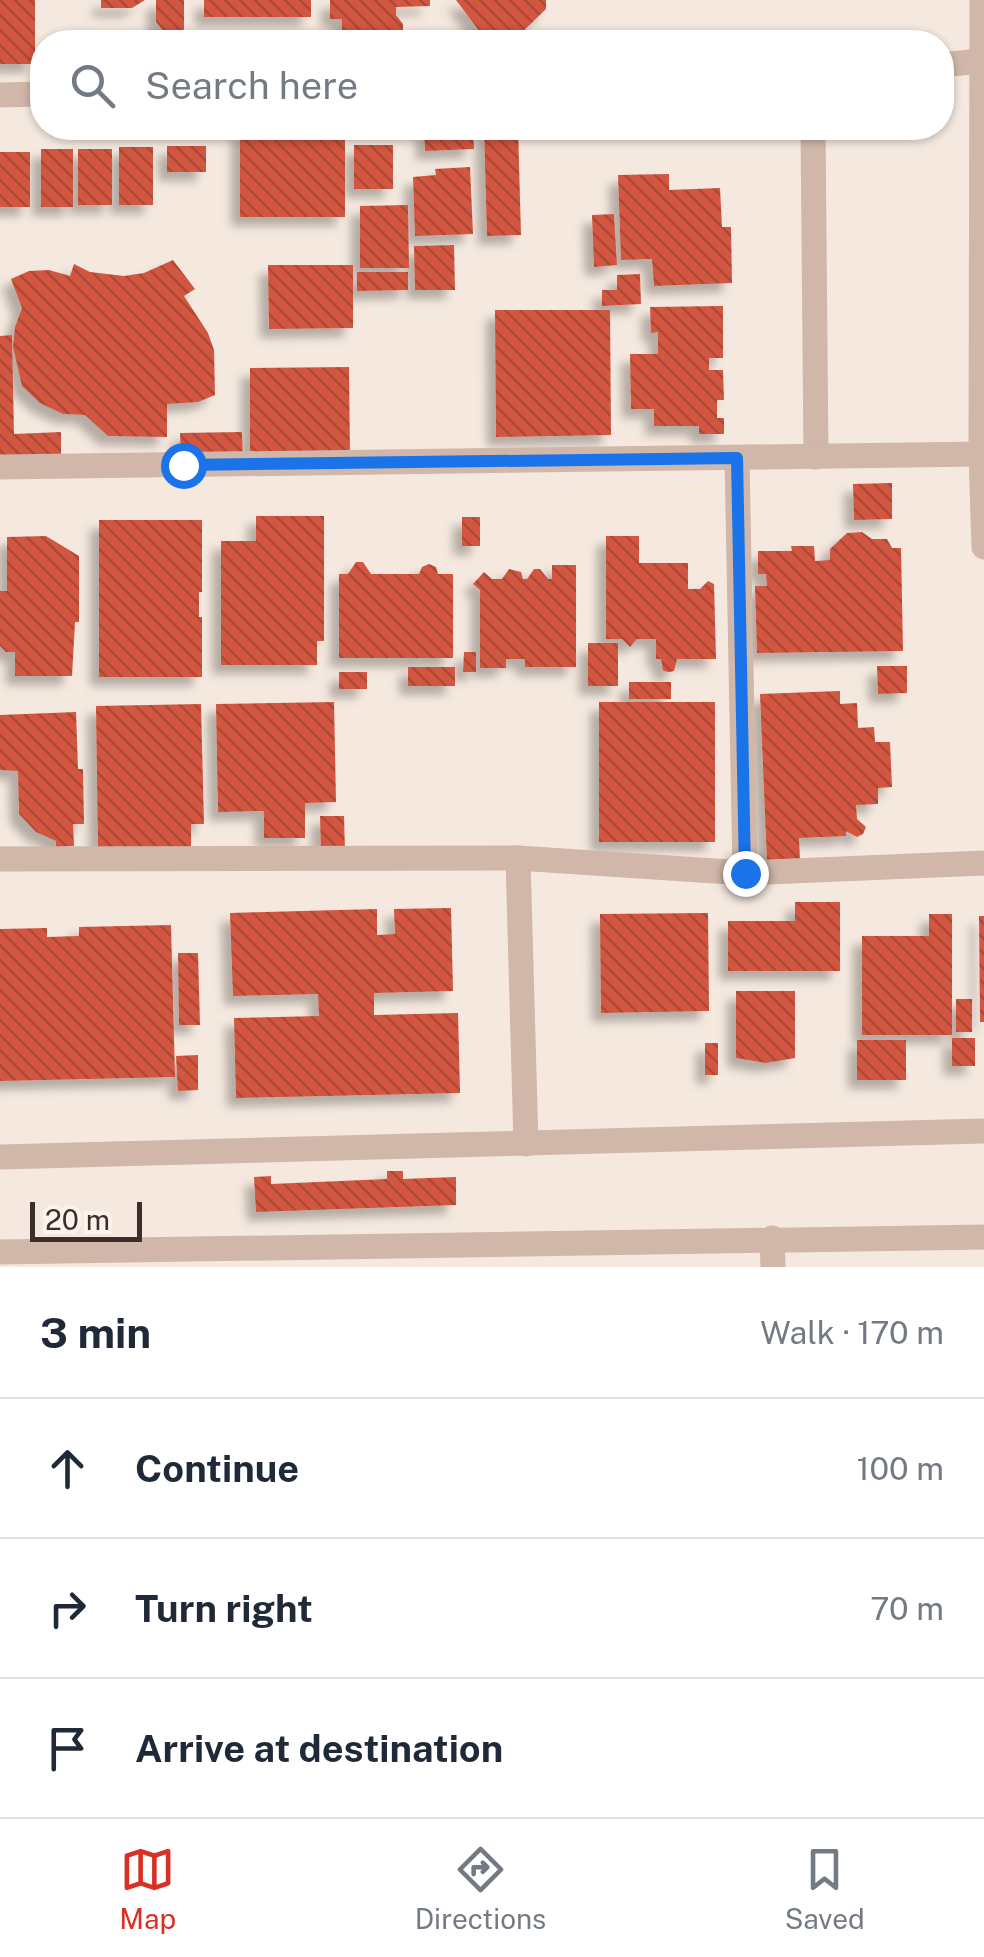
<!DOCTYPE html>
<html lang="en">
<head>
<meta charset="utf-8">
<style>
  :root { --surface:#fff; --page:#f6f6f7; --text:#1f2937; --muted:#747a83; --line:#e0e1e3; --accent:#d93025 }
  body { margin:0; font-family:"Public Sans",sans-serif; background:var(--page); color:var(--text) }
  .scale { position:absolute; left:30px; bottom:25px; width:112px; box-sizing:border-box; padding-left:10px; border:5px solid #3c2e2a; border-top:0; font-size:28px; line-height:35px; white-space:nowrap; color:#3c2e2a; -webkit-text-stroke:8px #fcf3ed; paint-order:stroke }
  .stop { position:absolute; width:30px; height:30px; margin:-22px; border:8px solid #1a73e8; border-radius:50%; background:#fff }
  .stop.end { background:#1a73e8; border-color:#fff; box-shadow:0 2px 10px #0008 }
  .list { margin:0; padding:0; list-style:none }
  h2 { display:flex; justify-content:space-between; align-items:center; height:130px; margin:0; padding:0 40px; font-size:42px }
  h2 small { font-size:32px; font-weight:400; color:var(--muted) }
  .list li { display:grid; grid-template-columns:65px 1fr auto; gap:30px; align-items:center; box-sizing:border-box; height:140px; padding:0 40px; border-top:2px solid var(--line) }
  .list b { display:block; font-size:38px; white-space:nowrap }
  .list em { font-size:32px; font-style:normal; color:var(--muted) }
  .icon { flex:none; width:55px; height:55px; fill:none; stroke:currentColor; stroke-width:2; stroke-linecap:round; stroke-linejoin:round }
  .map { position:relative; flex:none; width:984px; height:1267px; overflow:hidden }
  .search { position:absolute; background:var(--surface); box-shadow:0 2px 8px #0004; left:30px; right:30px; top:30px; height:110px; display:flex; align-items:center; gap:25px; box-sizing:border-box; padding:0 35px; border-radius:40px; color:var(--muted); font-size:38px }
  .sheet { height:550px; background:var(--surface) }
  nav { display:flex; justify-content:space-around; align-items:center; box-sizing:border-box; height:140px; border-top:2px solid var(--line); background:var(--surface); font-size:28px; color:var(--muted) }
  nav a { display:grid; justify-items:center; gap:5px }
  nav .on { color:var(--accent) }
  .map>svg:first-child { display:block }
  .building { fill:url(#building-back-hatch); filter:url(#shadow) }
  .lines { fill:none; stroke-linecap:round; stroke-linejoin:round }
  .minor { stroke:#d0b7a9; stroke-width:25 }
  .route { stroke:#1a73e8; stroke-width:12 }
</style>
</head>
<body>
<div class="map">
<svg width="984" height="1267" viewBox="0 0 984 1267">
  <defs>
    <pattern id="building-back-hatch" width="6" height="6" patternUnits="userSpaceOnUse" patternTransform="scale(2.5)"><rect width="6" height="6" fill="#d25641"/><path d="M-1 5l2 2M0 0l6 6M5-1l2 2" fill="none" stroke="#ac4837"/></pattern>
    <filter id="shadow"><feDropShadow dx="-9" dy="9" stdDeviation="5" flood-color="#0004"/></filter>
  </defs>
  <rect width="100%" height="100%" fill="#f5e9df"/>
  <!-- building -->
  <g class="building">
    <rect x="0" y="0" width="35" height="64"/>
    <path d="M 101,0 L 145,0 L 132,8 L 101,8 Z"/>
    <path d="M 156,0 L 184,0 L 184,32 L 164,32 L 156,22 Z"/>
    <rect x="204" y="0" width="107" height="17"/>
    <path d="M 330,0 L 430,0 L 430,6 L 396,7 L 396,15 L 403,24 L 403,42 L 342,42 L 342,19 L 330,19 Z"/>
    <path d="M 456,0 L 546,0 L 546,9 L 514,40 L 486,40 Z"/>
    <rect x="240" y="128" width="105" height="89"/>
    <path d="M 424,128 L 473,128 L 474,149 L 425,151 Z"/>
    <path d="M 484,128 L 518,128 L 521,235 L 487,236 Z"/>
    <rect x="354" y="145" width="39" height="44"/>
    <rect x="167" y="146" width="39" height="26"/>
    <rect x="119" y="147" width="34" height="58"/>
    <rect x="41" y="149" width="32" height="58"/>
    <rect x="78" y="149" width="34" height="56"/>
    <rect x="0" y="152" width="30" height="55"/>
    <path d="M 470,167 L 473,234 L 415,236 L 413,177 L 436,175 L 435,169 Z"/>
    <path d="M 669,174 L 669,190 L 720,188 L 722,227 L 731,227 L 732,283 L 654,286 L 652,259 L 621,260 L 618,175 Z"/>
    <path d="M 408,205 L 409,268 L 360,268 L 360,206 Z"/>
    <path d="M 614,214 L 617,265 L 594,267 L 592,215 Z"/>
    <path d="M 454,245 L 455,290 L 415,290 L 414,246 Z"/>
    <path d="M 173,260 L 195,289 L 184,296 L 208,333 L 214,350 L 215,395 L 198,402 L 167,404 L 167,437 L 108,436 L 85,415 L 63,414 L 40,403 L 22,386 L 13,347 L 15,327 L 22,308 L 11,279 L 29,271 L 49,270 L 70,276 L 74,264 L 90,272 L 124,276 L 144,273 Z"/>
    <path d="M 268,265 L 353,265 L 353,328 L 269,329 Z"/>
    <path d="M 357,272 L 408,272 L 408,290 L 357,291 Z"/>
    <path d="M 640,274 L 641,304 L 602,306 L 602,290 L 617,290 L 617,275 Z"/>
    <path d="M 723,306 L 723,358 L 709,358 L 709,370 L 723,370 L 724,400 L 717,400 L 717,418 L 724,418 L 724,434 L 699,434 L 699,426 L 654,426 L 654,409 L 631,409 L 630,354 L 658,354 L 658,332 L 651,333 L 650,307 Z"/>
    <path d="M 495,310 L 610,310 L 611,435 L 496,437 Z"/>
    <path d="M 12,335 L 14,434 L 61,432 L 61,455 L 0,457 L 0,336 Z"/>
    <path d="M 349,367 L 350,457 L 250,458 L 250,368 Z"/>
    <path d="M 242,432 L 243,460 L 181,460 L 180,433 Z"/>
    <path d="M 892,483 L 892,519 L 854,520 L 853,484 Z"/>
    <path d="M 256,516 L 324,516 L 324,641 L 317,641 L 317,665 L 221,665 L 221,541 L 256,541 Z"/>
    <rect x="462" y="517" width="18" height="29"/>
    <path d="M 99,520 L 202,520 L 202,592 L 199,592 L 199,617 L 202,617 L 202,677 L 99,677 Z"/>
    <path d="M 862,532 L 872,539 L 887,539 L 892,548 L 901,548 L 903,651 L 757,653 L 755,586 L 767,586 L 766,574 L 758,574 L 758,551 L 792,551 L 791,546 L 814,546 L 815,561 L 830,560 L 830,549 L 847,533 Z"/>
    <path d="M 46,536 L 79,556 L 79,622 L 75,622 L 72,676 L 15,676 L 15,652 L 6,652 L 0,646 L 0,591 L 7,591 L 7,537 Z"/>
    <path d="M 606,536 L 639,536 L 639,563 L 688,563 L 688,589 L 700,589 L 708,581 L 714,584 L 716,659 L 677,659 L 674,671 L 669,672 L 663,671 L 661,659 L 656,659 L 656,639 L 637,639 L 630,647 L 622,639 L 606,639 Z"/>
    <path d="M 356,562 L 363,562 L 371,574 L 419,574 L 422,567 L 429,564 L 436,567 L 438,574 L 453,574 L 453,658 L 339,658 L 339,574 L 348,574 Z"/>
    <path d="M 552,565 L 576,565 L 576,667 L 525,667 L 525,659 L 506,659 L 506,668 L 480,668 L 480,590 L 473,584 L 484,572 L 492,579 L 502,579 L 509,569 L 521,572 L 523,579 L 527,579 L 534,569 L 540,569 L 548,579 L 552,579 Z"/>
    <rect x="588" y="643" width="30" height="43"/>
    <path d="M 464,652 L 476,652 L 476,672 L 463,672 Z"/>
    <path d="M 877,666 L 907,666 L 907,693 L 878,694 Z"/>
    <rect x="408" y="667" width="47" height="19"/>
    <rect x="339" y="672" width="28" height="17"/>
    <rect x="629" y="682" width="42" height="17"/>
    <path d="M 840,691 L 840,704 L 857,703 L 858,728 L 874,727 L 875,742 L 890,742 L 892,787 L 878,788 L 878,804 L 856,805 L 857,819 L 866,827 L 863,834 L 857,837 L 846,831 L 846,836 L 799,838 L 800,860 L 767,862 L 760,694 Z"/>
    <path d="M 334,702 L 336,802 L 305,803 L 305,838 L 264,838 L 264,811 L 218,812 L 216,704 Z"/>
    <rect x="599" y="702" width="116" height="140"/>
    <path d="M 201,704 L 204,824 L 191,824 L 191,847 L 98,849 L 96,706 Z"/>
    <path d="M 76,712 L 78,769 L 83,769 L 84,824 L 73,824 L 74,846 L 56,847 L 56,841 L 36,832 L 19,814 L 18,771 L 0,770 L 0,715 Z"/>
    <path d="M 320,816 L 344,816 L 345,851 L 321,851 Z"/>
    <path d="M 795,902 L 840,902 L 840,971 L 728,971 L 728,921 L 795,921 Z"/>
    <path d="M 451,908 L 453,991 L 374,993 L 374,1015 L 458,1013 L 460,1093 L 236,1098 L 234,1018 L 319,1016 L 318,994 L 233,996 L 230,913 L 377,909 L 377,935 L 395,934 L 394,909 Z"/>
    <path d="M 708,913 L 709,1011 L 601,1013 L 600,914 Z"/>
    <path d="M 929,914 L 952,914 L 952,1035 L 862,1035 L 862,936 L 929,936 Z"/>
    <path d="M 979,916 L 984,916 L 984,1022 L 980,1022 Z"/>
    <path d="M 171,925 L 175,1077 L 0,1081 L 0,929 L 47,928 L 47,937 L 79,936 L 79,927 Z"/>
    <path d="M 178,953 L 198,953 L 200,1025 L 179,1025 Z"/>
    <path d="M 736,991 L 795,991 L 795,1058 L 766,1063 L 736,1058 Z"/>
    <rect x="956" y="999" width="16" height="33"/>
    <rect x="952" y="1038" width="23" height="28"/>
    <rect x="857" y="1040" width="49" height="40"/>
    <rect x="705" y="1043" width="13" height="32"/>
    <path d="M 198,1055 L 198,1090 L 178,1091 L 176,1056 Z"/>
    <path d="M 387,1171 L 403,1171 L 403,1179 L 456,1177 L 456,1205 L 256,1212 L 254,1177 L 271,1176 L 271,1184 L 387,1179 Z"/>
  </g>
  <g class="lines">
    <!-- minor -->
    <g class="minor">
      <path d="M 982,0 L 981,454 L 984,547"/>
      <path d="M 942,65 L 980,61"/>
      <path d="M 0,95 L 42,94"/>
      <path d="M 813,128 L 816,457"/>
      <path d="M 737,458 L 745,873"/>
      <path d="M 0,467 L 981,454"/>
      <path d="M 518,858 L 526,1144"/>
      <path d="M 0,859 L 518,858 L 745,873 L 984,863"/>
      <path d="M 0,1157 L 984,1131"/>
      <path d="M 772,1238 L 773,1267"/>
      <path d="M 0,1252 L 984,1237"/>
    </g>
  </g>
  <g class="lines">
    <!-- route -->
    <path class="route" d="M 183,465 L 737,458 L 745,873"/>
  </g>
</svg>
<div class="scale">20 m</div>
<div class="stop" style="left:183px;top:465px"></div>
<div class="stop end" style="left:745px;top:873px"></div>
<div class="search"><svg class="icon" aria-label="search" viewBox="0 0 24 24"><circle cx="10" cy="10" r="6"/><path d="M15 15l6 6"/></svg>Search here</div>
</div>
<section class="sheet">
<h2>3 min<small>Walk · 170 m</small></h2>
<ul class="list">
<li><svg class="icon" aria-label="ahead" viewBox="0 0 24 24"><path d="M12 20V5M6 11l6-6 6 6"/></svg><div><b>Continue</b></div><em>100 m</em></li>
<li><svg class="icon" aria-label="right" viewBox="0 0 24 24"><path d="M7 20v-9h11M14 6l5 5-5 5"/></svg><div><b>Turn right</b></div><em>70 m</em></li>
<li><svg class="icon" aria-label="arrive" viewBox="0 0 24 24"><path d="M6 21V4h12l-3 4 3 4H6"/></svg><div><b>Arrive at destination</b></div></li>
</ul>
</section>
<nav>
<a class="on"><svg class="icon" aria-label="map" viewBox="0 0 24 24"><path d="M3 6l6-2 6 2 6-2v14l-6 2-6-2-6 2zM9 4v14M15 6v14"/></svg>Map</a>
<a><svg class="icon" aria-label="directions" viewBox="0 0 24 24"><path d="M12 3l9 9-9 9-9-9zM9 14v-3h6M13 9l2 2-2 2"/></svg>Directions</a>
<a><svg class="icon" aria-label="saved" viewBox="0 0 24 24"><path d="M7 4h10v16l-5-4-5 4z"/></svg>Saved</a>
</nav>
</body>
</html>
